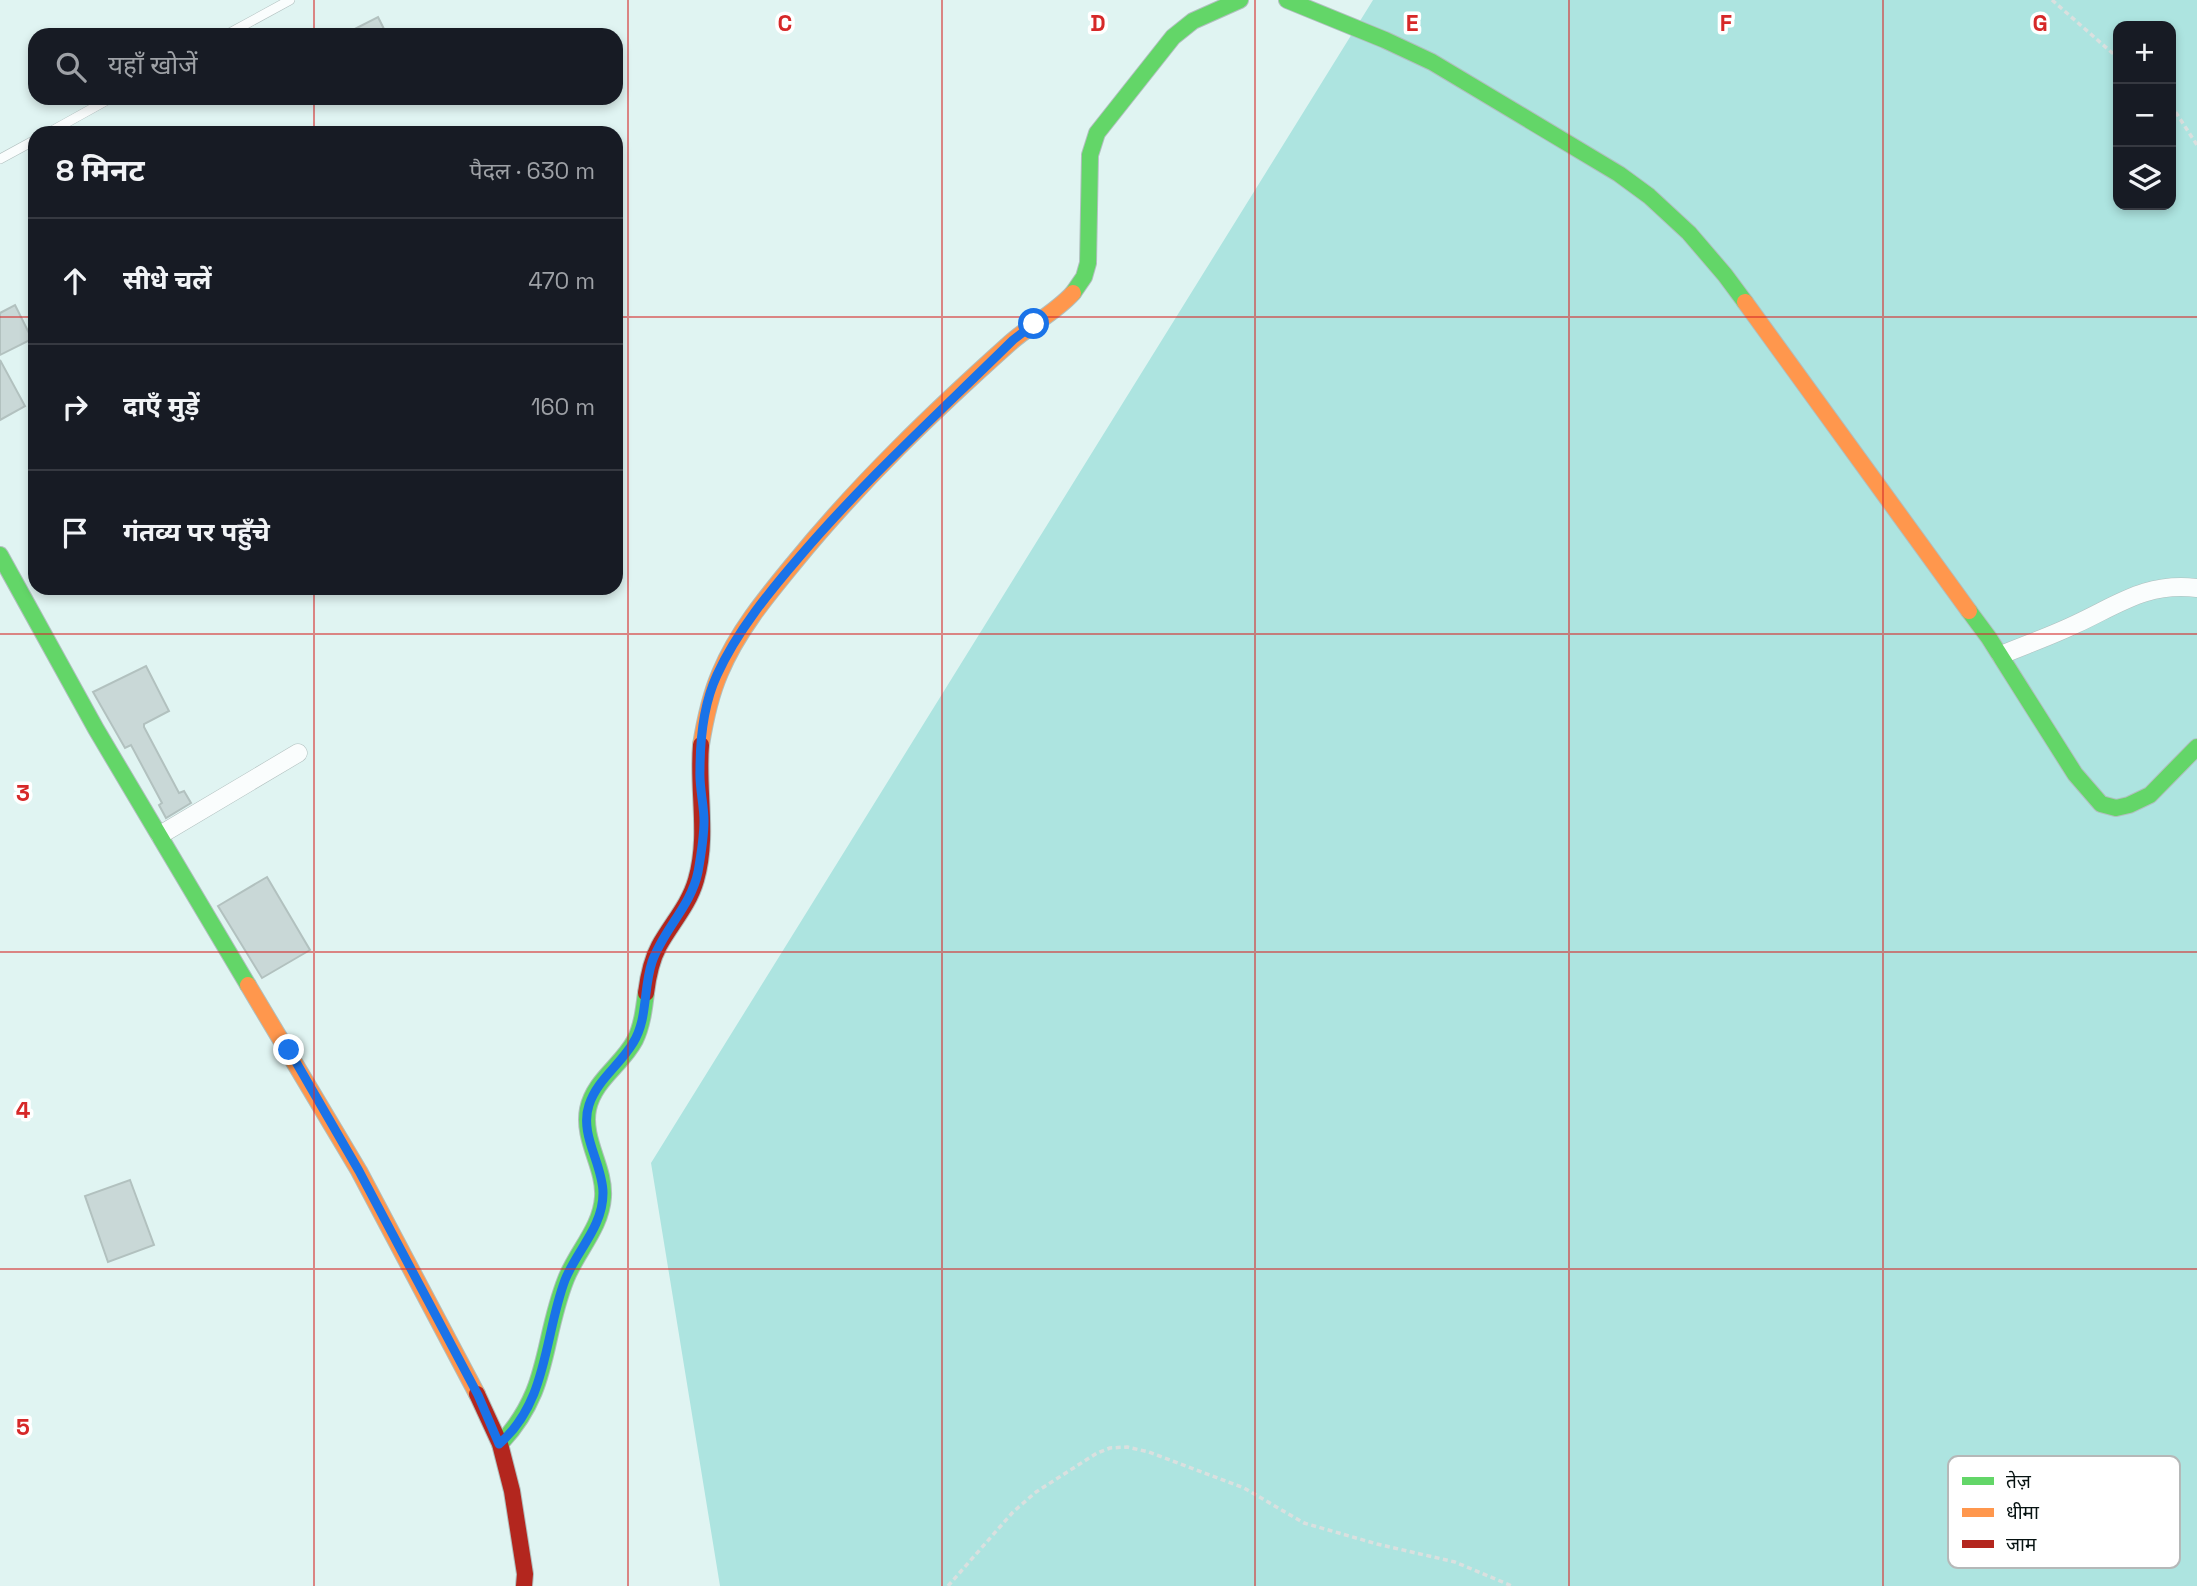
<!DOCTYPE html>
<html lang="hi">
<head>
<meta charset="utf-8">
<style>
  :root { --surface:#171b24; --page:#20242c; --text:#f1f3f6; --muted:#9ea1a6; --line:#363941 }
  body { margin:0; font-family:"Space Grotesk","Noto Sans Devanagari",sans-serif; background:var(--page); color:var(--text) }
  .controls { position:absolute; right:21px; top:21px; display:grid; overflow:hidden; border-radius:14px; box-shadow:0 4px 10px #0003 }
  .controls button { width:63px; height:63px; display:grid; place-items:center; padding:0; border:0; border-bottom:2px solid var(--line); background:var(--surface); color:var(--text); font:35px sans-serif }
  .stop { position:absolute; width:21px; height:21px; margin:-16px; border:5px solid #1a73e8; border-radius:50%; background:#fff }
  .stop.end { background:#1a73e8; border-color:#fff; box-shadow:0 2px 7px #0008 }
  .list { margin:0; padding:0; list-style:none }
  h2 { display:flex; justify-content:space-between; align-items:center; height:91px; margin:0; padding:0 28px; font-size:30px }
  h2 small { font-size:23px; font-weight:400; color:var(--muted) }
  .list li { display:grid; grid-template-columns:46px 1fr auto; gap:21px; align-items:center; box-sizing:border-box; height:126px; padding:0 28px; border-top:2px solid var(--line) }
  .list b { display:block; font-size:26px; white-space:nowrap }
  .list em { font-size:23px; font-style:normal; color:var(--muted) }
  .icon { flex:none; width:38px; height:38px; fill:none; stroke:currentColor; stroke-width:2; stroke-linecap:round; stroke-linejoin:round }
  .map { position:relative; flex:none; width:2197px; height:1586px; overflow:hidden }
  .search { position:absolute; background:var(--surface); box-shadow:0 4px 10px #0003; left:28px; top:28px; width:595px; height:77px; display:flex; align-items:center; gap:18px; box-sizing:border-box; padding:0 24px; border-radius:21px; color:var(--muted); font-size:26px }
  .panel { position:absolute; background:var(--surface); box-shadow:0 4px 10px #0003; left:28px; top:126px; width:595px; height:469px; border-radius:21px }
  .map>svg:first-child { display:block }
  .green { fill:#ade4e0; fill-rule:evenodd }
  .building { fill:#c9d8d7; stroke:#b2c1bf; stroke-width:2 }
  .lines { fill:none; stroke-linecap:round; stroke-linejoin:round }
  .lane-casing { stroke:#b0bfbe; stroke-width:10 }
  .street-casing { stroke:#b0bfbe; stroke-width:19 }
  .fast-casing { stroke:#b0bfbe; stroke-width:18 }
  .slow-casing { stroke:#b0bfbe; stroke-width:18 }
  .jam-casing { stroke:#b0bfbe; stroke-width:18 }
  .path { stroke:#dae0df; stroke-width:3.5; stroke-dasharray:5 3.5; stroke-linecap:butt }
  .lane { stroke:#fafdfd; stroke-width:9 }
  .street { stroke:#fafdfd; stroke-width:18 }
  .fast { stroke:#63d668; stroke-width:16 }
  .slow { stroke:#ff974d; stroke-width:16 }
  .jam { stroke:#b3261e; stroke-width:16 }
  .route { stroke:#1a73e8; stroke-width:9 }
  .grid { fill:none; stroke:#d62828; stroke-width:2; stroke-opacity:0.55 }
  .key { fill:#fff; stroke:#b5b8b8; stroke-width:2 }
  .key-label { font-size:19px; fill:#071312 }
  .grid-label { font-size:23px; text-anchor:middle; font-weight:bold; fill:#d62828; stroke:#fff; stroke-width:7; stroke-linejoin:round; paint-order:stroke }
</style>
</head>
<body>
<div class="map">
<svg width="2197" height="1586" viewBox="0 0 2197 1586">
  <rect width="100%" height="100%" fill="#e0f4f2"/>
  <!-- green -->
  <path class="green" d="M 1373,0 L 2197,0 L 2197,1586 L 720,1586 L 651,1163 ZM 2118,26 L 2171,26 L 2171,205 L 2118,205 Z"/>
  <!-- building -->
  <g class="building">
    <path d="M 378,17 L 387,35 L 343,35 Z"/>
    <path d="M 15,305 L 32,339 L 0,355 L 0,313 Z"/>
    <path d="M 0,360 L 25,406 L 0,420 Z"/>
    <path d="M 146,666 L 169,711 L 144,724 L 144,727 L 179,793 L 184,791 L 191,803 L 166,818 L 159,805 L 162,803 L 131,745 L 125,748 L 93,692 Z"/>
    <path d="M 267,877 L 310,950 L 262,978 L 218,906 Z"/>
    <path d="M 130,1180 L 154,1245 L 108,1262 L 85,1196 Z"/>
  </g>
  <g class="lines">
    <defs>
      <g id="lane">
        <path d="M 226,35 L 290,0"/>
        <path d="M 48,133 L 111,98"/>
        <path d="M 0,159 L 35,140"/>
      </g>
      <g id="street">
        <path d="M 2001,655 C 2025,645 2051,636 2076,624 C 2119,604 2147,582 2197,588"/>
        <path d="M 160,835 L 298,753"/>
      </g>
      <g id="fast">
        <path d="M 1287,0 L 1385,40 L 1432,62 L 1619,174 L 1649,196 L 1689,233 L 1725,275 L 1745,302"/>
        <path d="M 1073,293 L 1084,277 L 1088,263 L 1090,155 L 1097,133 L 1173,37 L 1193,21 L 1240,0"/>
        <path d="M 0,555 L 96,729 L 248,985"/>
        <path d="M 1969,611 L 1989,638 L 2075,774 L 2101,804 L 2116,808 L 2129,805 L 2150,795 L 2197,747"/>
        <path d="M 500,1444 C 551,1390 541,1342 566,1279 C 577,1251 601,1228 603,1197 C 605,1167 582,1140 588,1109 C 594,1080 622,1065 635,1040 C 642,1026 644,1009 646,993"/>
      </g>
      <g id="slow">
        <path d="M 1745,302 L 1969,611"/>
        <path d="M 701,745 C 705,720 710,696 720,673 C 737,632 766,597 794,563 C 859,483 934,411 1010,343 C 1030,325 1055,313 1073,293"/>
        <path d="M 248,985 L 359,1171 L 477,1394"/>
      </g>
      <g id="jam">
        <path d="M 646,993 C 648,977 651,961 659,946 C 671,924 689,905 696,880 C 709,835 697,791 701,745"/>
        <path d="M 477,1394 L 500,1444 L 512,1491 L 525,1574 L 524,1586"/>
      </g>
    </defs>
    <!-- lane casing -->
    <use href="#lane" class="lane-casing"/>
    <!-- street casing -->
    <use href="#street" class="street-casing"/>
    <!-- fast casing -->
    <use href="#fast" class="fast-casing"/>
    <!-- slow casing -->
    <use href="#slow" class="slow-casing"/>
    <!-- jam casing -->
    <use href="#jam" class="jam-casing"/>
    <!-- path -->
    <g class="path">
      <path d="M 2052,0 L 2118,58"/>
      <path d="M 2171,105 L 2197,145"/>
      <path d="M 948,1586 L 1013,1512 L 1036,1492 L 1097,1453 L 1110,1448 L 1127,1447 L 1149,1452 L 1244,1488 L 1304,1523 L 1377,1544 L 1455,1562 L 1512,1586"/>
    </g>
    <!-- lane -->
    <use href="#lane" class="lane"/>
    <!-- street -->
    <use href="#street" class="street"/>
    <!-- fast -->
    <use href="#fast" class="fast"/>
    <!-- slow -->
    <use href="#slow" class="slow"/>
    <!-- jam -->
    <use href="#jam" class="jam"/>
  </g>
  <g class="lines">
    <!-- route -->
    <path class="route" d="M 289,1050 L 359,1171 L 478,1395 L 499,1444 C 548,1402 544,1336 565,1280 C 577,1250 603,1227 603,1193 C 603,1164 579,1135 589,1105 C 597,1080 620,1065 633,1043 C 648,1019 643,989 652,962 C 663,930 691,906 698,872 C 701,855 704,837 704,821 C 704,804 699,787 700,770 C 700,740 704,703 717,675 C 737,631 770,591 801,555 C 867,478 941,411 1013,340 L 1034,324"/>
  </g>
  <!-- grid -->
  <path class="grid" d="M 314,0 L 314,35M 628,0 L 628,1586M 942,0 L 942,1586M 1255,0 L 1255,1586M 1569,0 L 1569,1586M 1883,0 L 1883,1586M 314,98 L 314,133M 0,317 L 35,317M 616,317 L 2197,317M 314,588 L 314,1586M 0,634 L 2197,634M 0,952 L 2197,952M 0,1269 L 2197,1269"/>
  <!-- legend -->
  <rect x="1948" y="1456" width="232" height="112" rx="10" class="key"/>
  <rect x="1962" y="1477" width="32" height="8" fill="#63d668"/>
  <rect x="1962" y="1508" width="32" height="9" fill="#ff974d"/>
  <rect x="1962" y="1540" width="32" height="8" fill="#b3261e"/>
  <g class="key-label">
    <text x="2006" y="1488">तेज़</text>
    <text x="2006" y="1519">धीमा</text>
    <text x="2006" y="1551">जाम</text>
  </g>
  <g class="grid-label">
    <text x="785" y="31">C</text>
    <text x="1098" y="31">D</text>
    <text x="1412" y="31">E</text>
    <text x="1726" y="31">F</text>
    <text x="2040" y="31">G</text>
    <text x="23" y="801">3</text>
    <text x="23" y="1118">4</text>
    <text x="23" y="1435">5</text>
  </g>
</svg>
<div class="controls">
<button>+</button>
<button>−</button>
<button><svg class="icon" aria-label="layers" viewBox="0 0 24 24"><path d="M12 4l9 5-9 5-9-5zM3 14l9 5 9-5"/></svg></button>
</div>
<div class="stop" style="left:1034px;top:324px"></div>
<div class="stop end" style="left:289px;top:1050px"></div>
<div class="search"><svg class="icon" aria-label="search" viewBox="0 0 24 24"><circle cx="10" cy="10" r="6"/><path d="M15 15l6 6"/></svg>यहाँ खोजें</div>
<section class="panel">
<h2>8 मिनट<small>पैदल · 630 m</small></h2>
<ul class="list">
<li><svg class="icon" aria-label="ahead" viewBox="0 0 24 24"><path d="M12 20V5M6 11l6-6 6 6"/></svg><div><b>सीधे चलें</b></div><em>470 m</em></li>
<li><svg class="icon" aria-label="right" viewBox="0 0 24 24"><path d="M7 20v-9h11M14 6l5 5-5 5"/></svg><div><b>दाएँ मुड़ें</b></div><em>160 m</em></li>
<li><svg class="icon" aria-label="arrive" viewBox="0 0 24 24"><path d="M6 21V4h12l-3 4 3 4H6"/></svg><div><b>गंतव्य पर पहुँचे</b></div></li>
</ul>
</section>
</div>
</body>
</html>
